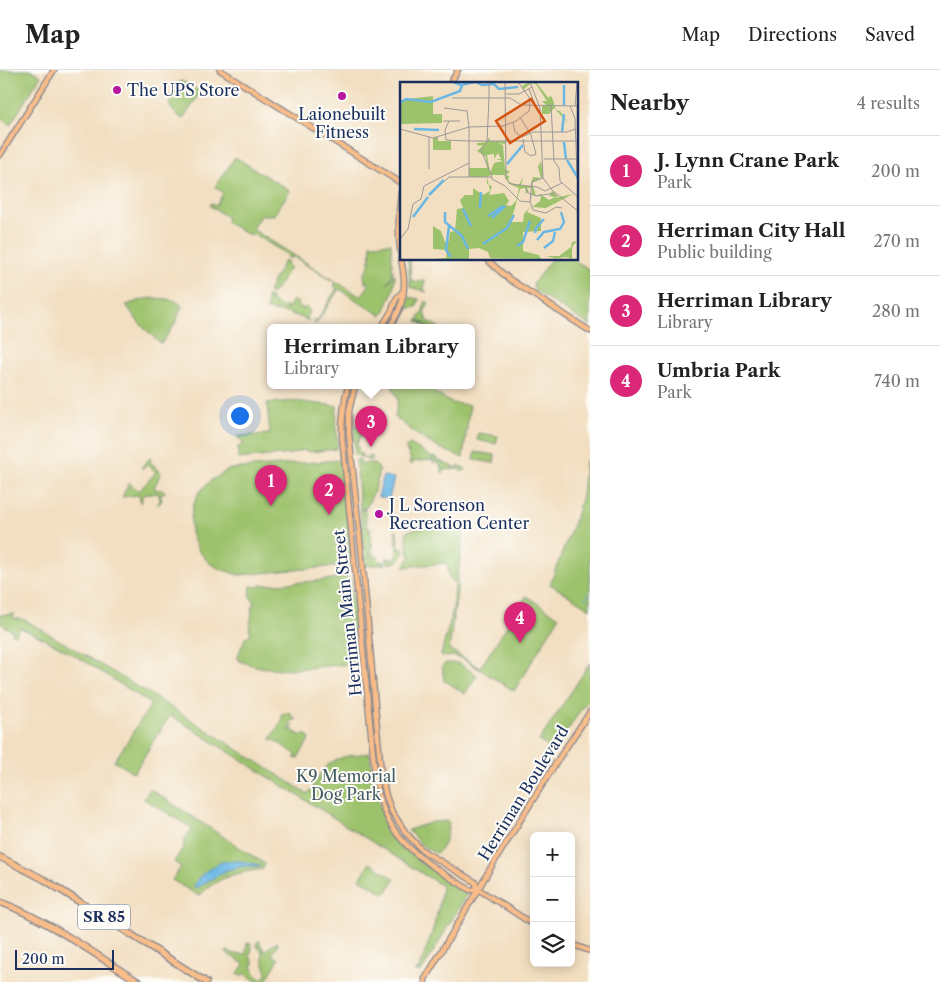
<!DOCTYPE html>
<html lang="en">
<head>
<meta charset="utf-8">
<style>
  :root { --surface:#fff; --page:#f2f2f2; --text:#222; --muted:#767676; --line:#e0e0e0; --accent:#db2777 }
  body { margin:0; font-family:"Libre Caslon Text",serif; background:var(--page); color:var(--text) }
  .controls { position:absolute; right:15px; bottom:15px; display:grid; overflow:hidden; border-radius:8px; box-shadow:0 2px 12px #0003 }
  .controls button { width:45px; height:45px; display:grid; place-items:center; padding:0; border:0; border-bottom:1px solid var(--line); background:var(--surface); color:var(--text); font:25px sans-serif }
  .scale { position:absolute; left:15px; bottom:12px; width:99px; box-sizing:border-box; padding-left:5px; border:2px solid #1b2f5e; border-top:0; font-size:14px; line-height:18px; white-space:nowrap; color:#1b2f5e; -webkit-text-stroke:4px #fdfcf7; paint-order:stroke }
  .you { position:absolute; left:239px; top:345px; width:18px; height:18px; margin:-12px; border:4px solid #fff; border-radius:50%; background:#1a73e8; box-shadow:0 0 0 8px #1a73e833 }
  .badge { display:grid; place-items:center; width:32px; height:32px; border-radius:50%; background:var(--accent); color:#fff; font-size:16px; font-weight:700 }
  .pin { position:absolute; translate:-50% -41px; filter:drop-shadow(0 1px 2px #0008) }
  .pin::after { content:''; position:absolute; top:26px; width:18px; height:15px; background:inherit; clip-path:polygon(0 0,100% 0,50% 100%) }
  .popup { position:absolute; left:267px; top:254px; width:208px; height:65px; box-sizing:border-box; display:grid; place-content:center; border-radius:8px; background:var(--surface); filter:drop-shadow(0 1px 4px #0005); font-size:16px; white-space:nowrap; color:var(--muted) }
  .popup b { font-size:19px; color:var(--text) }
  .popup::after { content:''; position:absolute; left:50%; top:100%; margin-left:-10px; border:10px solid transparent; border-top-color:var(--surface) }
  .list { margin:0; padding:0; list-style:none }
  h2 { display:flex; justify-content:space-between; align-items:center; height:65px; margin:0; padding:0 20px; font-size:21px }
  h2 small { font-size:16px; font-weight:400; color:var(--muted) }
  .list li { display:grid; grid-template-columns:32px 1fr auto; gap:15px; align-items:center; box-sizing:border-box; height:70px; padding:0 20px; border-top:1px solid var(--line) }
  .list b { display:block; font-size:19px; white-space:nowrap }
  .list p { margin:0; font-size:16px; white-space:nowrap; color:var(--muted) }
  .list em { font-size:16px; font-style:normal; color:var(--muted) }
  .icon { flex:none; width:28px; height:28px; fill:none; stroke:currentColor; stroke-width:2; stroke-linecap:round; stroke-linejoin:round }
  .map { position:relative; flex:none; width:590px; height:912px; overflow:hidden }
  header { display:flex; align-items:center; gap:30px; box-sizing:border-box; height:70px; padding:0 25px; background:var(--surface); border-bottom:1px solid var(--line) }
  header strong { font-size:24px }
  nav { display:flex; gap:28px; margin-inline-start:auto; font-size:18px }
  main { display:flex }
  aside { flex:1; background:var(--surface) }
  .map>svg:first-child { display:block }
  .green { fill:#9dc26c; stroke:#5c7865 }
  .water { fill:#6bb7e4; stroke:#4373a1 }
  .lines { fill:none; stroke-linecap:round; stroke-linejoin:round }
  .stream { stroke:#6bb7e4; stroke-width:1 }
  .major-casing { stroke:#86868f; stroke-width:7 }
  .highway-casing { stroke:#86868f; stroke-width:8 }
  .major { stroke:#f9bd89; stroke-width:4.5 }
  .highway { stroke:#f9bd89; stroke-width:5.5 }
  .poi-dot { fill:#b5179e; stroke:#fdfcf7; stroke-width:2 }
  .labels { text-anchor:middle; stroke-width:4; stroke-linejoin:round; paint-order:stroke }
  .shield { fill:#fdfcf7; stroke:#5f6c8c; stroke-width:1 }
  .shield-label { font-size:15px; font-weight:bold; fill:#1b2f5e }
  .poi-label { font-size:16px; fill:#1b2f5e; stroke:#fdfcf7; text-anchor:start }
  .street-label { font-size:16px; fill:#1b2f5e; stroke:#fdfcf7 }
  .park-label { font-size:16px; fill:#425b62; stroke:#fdfcf7 }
  .inset-river { fill:none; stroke:#6bb7e4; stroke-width:2.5 }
  .inset-road { fill:none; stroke:#9c9899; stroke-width:1 }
  .view { fill:#d45514; fill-opacity:0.15; stroke:#d45514; stroke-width:2.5 }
  .inset-edge { fill:none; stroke:#1b2f5e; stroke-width:2.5 }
</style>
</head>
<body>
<header>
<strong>Map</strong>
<nav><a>Map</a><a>Directions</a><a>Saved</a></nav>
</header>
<main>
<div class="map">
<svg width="590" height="912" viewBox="0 0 590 912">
  <rect width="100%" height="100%" fill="#fdfcf7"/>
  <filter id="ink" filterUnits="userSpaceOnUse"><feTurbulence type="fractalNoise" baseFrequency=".02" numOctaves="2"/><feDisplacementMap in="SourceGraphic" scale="10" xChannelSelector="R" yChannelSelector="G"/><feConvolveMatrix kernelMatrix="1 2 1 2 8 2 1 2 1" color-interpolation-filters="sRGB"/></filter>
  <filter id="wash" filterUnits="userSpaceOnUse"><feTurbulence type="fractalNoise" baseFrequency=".0096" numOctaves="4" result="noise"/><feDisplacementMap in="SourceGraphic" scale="20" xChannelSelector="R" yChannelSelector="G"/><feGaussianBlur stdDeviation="1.12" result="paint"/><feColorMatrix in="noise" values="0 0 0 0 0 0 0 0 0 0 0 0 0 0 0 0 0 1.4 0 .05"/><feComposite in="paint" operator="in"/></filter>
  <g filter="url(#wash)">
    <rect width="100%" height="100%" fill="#f2dec0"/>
    <!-- green -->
    <g class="green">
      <path d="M 0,0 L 32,0 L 41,6 L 10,55 L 0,48 Z"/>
      <path d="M 182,11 L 201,22 L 183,49 C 170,41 165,33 174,19 C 177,15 177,12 182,11 Z"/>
      <path d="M 235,87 L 290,121 L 274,145 L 261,145 L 252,159 L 361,227 L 370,213 L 365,213 L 364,203 C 372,195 370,184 371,174 L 391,173 L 393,204 L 387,214 L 395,204 C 395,219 389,232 382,246 L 339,219 L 316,254 L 313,252 L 314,250 L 317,251 L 337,218 L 334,216 L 336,213 L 292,186 L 291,189 L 287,187 L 288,185 L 257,166 L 253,164 L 249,165 L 226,152 L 227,148 L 225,146 L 210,136 L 211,133 L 216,136 L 223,123 L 215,117 Z"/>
      <path d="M 408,189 L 410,189 L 411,211 L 425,211 L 424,220 L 427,222 L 410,217 Z"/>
      <path d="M 551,189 L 573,189 L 590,200 L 590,256 L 534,220 L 533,214 Z"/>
      <path d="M 285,190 L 288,192 L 287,195 L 290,197 L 276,220 L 274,220 L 272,224 L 268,222 L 273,211 Z"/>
      <path d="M 267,226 L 271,228 L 270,230 L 283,238 L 285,236 L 287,238 L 286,241 L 293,230 L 298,233 L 297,235 L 304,239 L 306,237 L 310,241 L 306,248 L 309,250 L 309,251 C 295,244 282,242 267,240 Z"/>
      <path d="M 407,227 L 419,229 L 417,237 L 409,238 L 397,258 L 392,258 L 402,240 Z"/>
      <path d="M 154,228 C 163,229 177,228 182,236 L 175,254 L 161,274 L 139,253 L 126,235 L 145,229 Z"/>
      <path d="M 425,231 L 429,233 L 424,242 L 428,251 L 440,258 L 428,258 L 417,251 L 417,250 L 430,257 L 418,249 L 423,242 Z"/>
      <path d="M 392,316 L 424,316 L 452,333 L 470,335 L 463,388 L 435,376 L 416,364 L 395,347 L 398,329 Z"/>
      <path d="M 295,331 L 337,336 L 336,358 L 338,374 L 336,379 L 310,382 L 303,380 L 291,384 L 238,389 L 238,377 L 243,374 L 242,370 L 238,369 L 239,366 L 270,364 L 267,333 Z"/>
      <path d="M 366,355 L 366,359 L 364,360 L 364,361 L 367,361 L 367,365 L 370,365 L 369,369 L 360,366 L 358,372 L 357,372 L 359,382 L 362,383 L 361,386 L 368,389 L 370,386 L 373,387 L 371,391 L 355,385 L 353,356 Z"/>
      <path d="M 478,363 L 498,366 L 496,374 L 477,370 Z"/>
      <path d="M 410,374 L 433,388 L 435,386 L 435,390 L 437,387 L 437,390 L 456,398 L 458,396 L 465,398 L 466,400 L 461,402 L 460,399 L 444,400 L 443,404 L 440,395 L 435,392 L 433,393 L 433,390 L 412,392 L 412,395 L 411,395 L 409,392 L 411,390 L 405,377 Z"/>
      <path d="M 475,382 L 495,385 L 494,393 L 474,390 Z"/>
      <path d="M 150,388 L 151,389 L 150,392 L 158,399 L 161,403 L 154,418 L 159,420 L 162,420 L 165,421 L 164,423 L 160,425 L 162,429 L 161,432 L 158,435 L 158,433 L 160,431 L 159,425 L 158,423 L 143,425 L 142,426 L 142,431 L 140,433 L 139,425 L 122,427 L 129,413 L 139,421 L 156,402 L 147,394 L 142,399 L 141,398 Z"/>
      <path d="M 359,389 L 362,395 C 370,391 376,393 380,401 L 378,402 C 378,415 372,426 366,438 L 360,438 L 356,390 Z"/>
      <path d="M 339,390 L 341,391 L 343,397 L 352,492 L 350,495 L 239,505 L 220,499 L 209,493 L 198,480 L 194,471 L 191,463 L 191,448 L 193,436 L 198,424 L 210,411 L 230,399 Z"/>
      <path d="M 585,391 L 590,392 L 590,539 L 550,514 L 577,444 L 582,425 Z"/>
      <path d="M 360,439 L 365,439 L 363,441 L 365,441 L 367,458 L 370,458 L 372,476 L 370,483 L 373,483 L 373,487 L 378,487 L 379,491 L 385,492 L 386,494 L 367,496 L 366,495 Z"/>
      <path d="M 465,454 L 457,512 L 454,512 L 449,508 L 447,493 L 404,497 L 405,495 L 411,486 L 408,484 L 406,462 C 420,455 449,456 465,454 Z"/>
      <path d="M 395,460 L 397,460 L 399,478 L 404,479 C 403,487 398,493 389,494 L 386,488 L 395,489 L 399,475 L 396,474 Z"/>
      <path d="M 346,507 L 349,508 L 351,512 L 358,592 L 352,594 C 317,596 271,606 238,590 L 237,588 L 245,568 L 248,566 L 251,562 L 249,559 L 251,550 L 252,537 L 254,535 L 254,531 L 250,527 L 251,516 L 256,517 L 263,515 L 316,511 Z"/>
      <path d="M 455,515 L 458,515 L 449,579 L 480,598 L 526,526 L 559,547 L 514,621 L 463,589 L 454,586 L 444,587 L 441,585 L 453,539 Z"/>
      <path d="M 15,544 L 13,548 L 25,550 L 32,554 L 150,624 L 308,724 C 313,717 316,710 321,703 C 332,686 351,685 370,683 C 374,729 383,762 421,792 C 435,802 450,810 464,819 L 466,822 L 466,826 L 422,901 L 419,902 L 416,902 L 416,900 L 418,900 C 429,873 439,845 442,816 L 170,645 L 134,703 L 114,691 L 127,672 L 151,634 C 109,607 67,577 20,558 L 16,564 L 14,565 L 12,564 L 13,562 L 2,554 L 0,554 L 0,545 Z"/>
      <path d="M 446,593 L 458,593 L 477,605 L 465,624 L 447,612 L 444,611 L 442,596 Z"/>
      <path d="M 590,593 L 590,629 L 582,638 L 554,681 L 539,671 Z"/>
      <path d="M 291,643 L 293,648 L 295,648 L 296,650 L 293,650 L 289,655 L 290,656 L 292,654 L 294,656 L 289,658 L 289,661 L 292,658 L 295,663 L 298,663 L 298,665 L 307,665 L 310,669 L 297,689 L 294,688 L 296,686 L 294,683 L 274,670 L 271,671 L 272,669 L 271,668 L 282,650 L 282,644 Z"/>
      <path d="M 150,719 L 265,794 L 263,799 C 236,803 219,806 199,826 L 172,810 L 181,797 L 174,792 L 184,776 L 184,770 L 192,758 L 144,729 Z"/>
      <path d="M 448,751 L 449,753 C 447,764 446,776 437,783 C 423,780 417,770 408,760 L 433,752 Z"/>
      <path d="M 370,793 L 395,809 L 385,824 L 360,809 Z"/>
      <path d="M 259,870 L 264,881 L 277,872 L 278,874 L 272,885 L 279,889 L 265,912 L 258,912 L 244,903 L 242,906 L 238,903 L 244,894 L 226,883 L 227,881 L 235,884 L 246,884 L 247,873 L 251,873 L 252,878 L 251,883 L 249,884 L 254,894 L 252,895 L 255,905 L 259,908 L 265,907 L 267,903 C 265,897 261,889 263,882 L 261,881 L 257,876 L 257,872 Z"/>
    </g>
    <!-- water -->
    <g class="water">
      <path d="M 383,406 L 394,408 L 389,429 L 378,427 Z"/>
      <path d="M 224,791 L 240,791 L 260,795 L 261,796 L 245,796 L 227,800 L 196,818 L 194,818 C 197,804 212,797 224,791 Z"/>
    </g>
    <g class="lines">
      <!-- stream -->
      <path class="stream" d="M 585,529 L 590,522"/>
    </g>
  </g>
  <g filter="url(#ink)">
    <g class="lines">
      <defs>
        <g id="major">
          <path d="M 220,0 L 401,113"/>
          <path d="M 450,14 L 458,0"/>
          <path d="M 0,85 L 54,0"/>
          <path d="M 401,122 C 398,144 398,166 401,188"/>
          <path d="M 487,189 L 493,195 L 509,209 L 590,261"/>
          <path d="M 381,258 L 392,240 L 396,229 L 403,221"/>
          <path d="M 389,258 C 405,234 407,217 401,189"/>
          <path d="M 348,316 C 343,333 342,348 342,366 L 375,704 C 383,770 419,788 470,820 L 478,819"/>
          <path d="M 355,316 L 349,341 L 349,364 L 363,498 L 381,703 L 386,726 L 392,742 L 406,763 L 421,779 L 428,784 L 475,812 L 478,819"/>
          <path d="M 478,819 L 534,855"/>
          <path d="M 571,874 L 590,881"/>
          <path d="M 425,912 L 425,909 L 493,794 L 559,688 L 590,642"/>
        </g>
        <g id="highway">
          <path d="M 0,787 L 45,810 L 206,912"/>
          <path d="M 0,832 C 50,851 94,884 139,912"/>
        </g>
      </defs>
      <!-- major casing -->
      <use href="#major" class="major-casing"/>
      <!-- highway casing -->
      <use href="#highway" class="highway-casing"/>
      <!-- major -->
      <use href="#major" class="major"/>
      <!-- highway -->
      <use href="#highway" class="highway"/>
    </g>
  </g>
  <!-- markers -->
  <g class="poi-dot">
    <circle cx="117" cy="20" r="5"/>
    <circle cx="342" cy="26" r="5"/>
    <circle cx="379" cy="444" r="5"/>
  </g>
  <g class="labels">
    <!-- shield labels -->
    <rect class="shield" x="78" y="834.5" width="52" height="25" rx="4"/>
    <g class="shield-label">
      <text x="104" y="852">SR 85</text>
    </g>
    <!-- poi labels -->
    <g class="poi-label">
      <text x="127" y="26">The UPS Store</text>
      <text x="342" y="50" text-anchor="middle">Laionebuilt<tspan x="342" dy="18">Fitness</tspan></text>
      <text x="389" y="441">J L Sorenson<tspan x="389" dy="18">Recreation Center</tspan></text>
    </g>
    <!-- street labels -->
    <g class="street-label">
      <text transform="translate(347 543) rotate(-96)" y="6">Herriman Main Street</text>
      <text transform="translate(523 723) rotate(-58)" y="6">Herriman Boulevard</text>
    </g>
    <!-- park labels -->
    <g class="park-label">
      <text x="346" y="712">K9 Memorial<tspan x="346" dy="18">Dog Park</tspan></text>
    </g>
  </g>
  <!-- overview -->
  <g transform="translate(400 12)">
    <rect width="178" height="178" fill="#f2dec0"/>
    <path d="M 130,0 L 136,0 L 149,17 L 149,14 L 152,15 L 156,28 L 160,29 L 168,41 L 154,26 L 149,32 L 149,41 L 149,32 L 142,32 L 142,24 L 147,24 L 142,19 L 147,19 L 136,2 L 131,1 L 123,8 L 122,4 ZM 33,14 L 33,32 L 42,32 L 42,41 L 0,42 L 0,18 ZM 38,55 L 38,59 L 51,59 L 51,68 L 33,68 L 33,56 ZM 89,55 L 90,59 L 105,59 L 105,62 L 98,61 L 103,63 L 105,87 L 110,90 L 105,93 L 109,94 L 108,100 L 119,103 L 123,95 L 121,104 L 131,104 L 131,101 L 133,95 L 141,96 L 138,85 L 141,79 L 143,95 L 132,101 L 136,114 L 140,112 L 149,118 L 155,115 L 149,114 L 152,109 L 158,114 L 155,116 L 173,112 L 146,126 L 132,125 L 140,119 L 141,114 L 132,113 L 131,123 L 132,106 L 126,106 L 129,109 L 126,112 L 125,106 L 120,107 L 111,140 L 123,140 L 124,132 L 131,124 L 127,130 L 141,136 L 141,149 L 123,150 L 123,169 L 139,173 L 141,177 L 90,176 L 88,170 L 79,166 L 69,167 L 69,177 L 33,177 L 46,176 L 47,168 L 33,167 L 33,144 L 41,149 L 45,160 L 49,159 L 50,150 L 55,149 L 57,127 L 63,126 L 60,118 L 65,113 L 73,113 L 73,106 L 83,113 L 90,109 L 87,95 L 69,95 L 69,86 L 87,86 L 86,75 L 77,69 L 83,64 L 77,63 L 77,61 L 86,61 L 75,59 L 87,60 ZM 98,71 L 101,77 L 96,77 L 103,79 L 94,81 L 90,91 L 87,73 L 94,72 L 94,77 ZM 91,93 L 104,93 L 109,102 L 119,106 L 116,119 L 111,124 L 106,123 L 109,119 L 104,111 L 89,113 L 92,104 L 87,102 L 87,95 ZM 177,159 L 172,165 L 172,177 L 166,175 L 151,177 L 155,176 L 146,174 L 159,174 L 171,165 L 172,160 Z" fill="#9dc26c" fill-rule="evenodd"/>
    <path class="inset-river" d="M 53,0 L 61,3 L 75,0M 76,0 L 82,3 L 94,2 L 99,7 L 118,5M 0,21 L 6,17 L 31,20 L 60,9 L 62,3M 164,23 L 164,3M 14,47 L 39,48M 162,50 L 164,32M 164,60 L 166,77M 167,78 L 178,96M 107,82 L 123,63M 29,113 L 44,98M 80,126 L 81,110M 63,127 L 71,144M 45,130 L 45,140 L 62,154 L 68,167M 88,134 L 103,124M 13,135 L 28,115M 92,136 L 105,124M 49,144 L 46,168 L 51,175M 135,151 L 136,146 L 144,137M 137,158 L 144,150 L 160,147 L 164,140 L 161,130M 83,162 L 107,146 L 114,133M 117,164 L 123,160 L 130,139M 144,166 L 153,159 L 155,150"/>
    <path class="inset-road" d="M 89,0 L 89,16 L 110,16 L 121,23 L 178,24M 105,0 L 106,97 L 111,102 L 137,105 L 145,109 L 162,101M 118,0 L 129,15 L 130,24M 130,0 L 140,26 L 143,96 L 152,108 L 178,129M 129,7 L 135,23M 106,12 L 119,12 L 132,5M 52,16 L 89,16 L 87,60 L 81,68 L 91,92M 151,23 L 154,79 L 159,86 L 160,99 L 178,115M 170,24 L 175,36 L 177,92M 175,24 L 177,0M 44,26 L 67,29 L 69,45M 120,35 L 131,53 L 136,72M 43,39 L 60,39M 49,39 L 45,48 L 46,58 L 69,59 L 69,95M 113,40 L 115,50 L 122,55 L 133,50 L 167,50 L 175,47M 69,45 L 69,59 L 178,59M 0,47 L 33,56 L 69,45 L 103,44 L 116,39 L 129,29 L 130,23M 29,55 L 29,87M 123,57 L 125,70 L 131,74 L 136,72M 144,77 L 177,77M 91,92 L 92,97 L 105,104 L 120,119 L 130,120M 143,96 L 132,100 L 130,120 L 133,128 L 146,131 L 156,125 L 162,126M 45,99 L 49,95 L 91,95M 126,105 L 128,111 L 136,114 L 155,111M 0,157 L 8,147 L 13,122 L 21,117 L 24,104 L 69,81"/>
    <path class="view" d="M 131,17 L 145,39 L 110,61 L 96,39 Z"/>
    <rect width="178" height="178" class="inset-edge"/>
  </g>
</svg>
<div class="controls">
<button>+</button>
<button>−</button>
<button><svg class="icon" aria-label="layers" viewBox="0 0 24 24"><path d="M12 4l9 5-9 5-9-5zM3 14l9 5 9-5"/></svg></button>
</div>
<div class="scale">200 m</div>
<div class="you"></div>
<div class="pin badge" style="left:271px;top:436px">1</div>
<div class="pin badge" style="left:329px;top:445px">2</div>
<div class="pin badge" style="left:371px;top:377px">3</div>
<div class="popup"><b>Herriman Library</b>Library</div>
<div class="pin badge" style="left:520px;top:573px">4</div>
</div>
<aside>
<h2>Nearby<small>4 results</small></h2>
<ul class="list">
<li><span class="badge">1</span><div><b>J. Lynn Crane Park</b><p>Park</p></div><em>200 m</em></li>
<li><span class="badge">2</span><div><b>Herriman City Hall</b><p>Public building</p></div><em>270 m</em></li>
<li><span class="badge">3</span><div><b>Herriman Library</b><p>Library</p></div><em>280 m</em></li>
<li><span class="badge">4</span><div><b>Umbria Park</b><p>Park</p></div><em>740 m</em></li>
</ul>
</aside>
</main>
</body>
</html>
